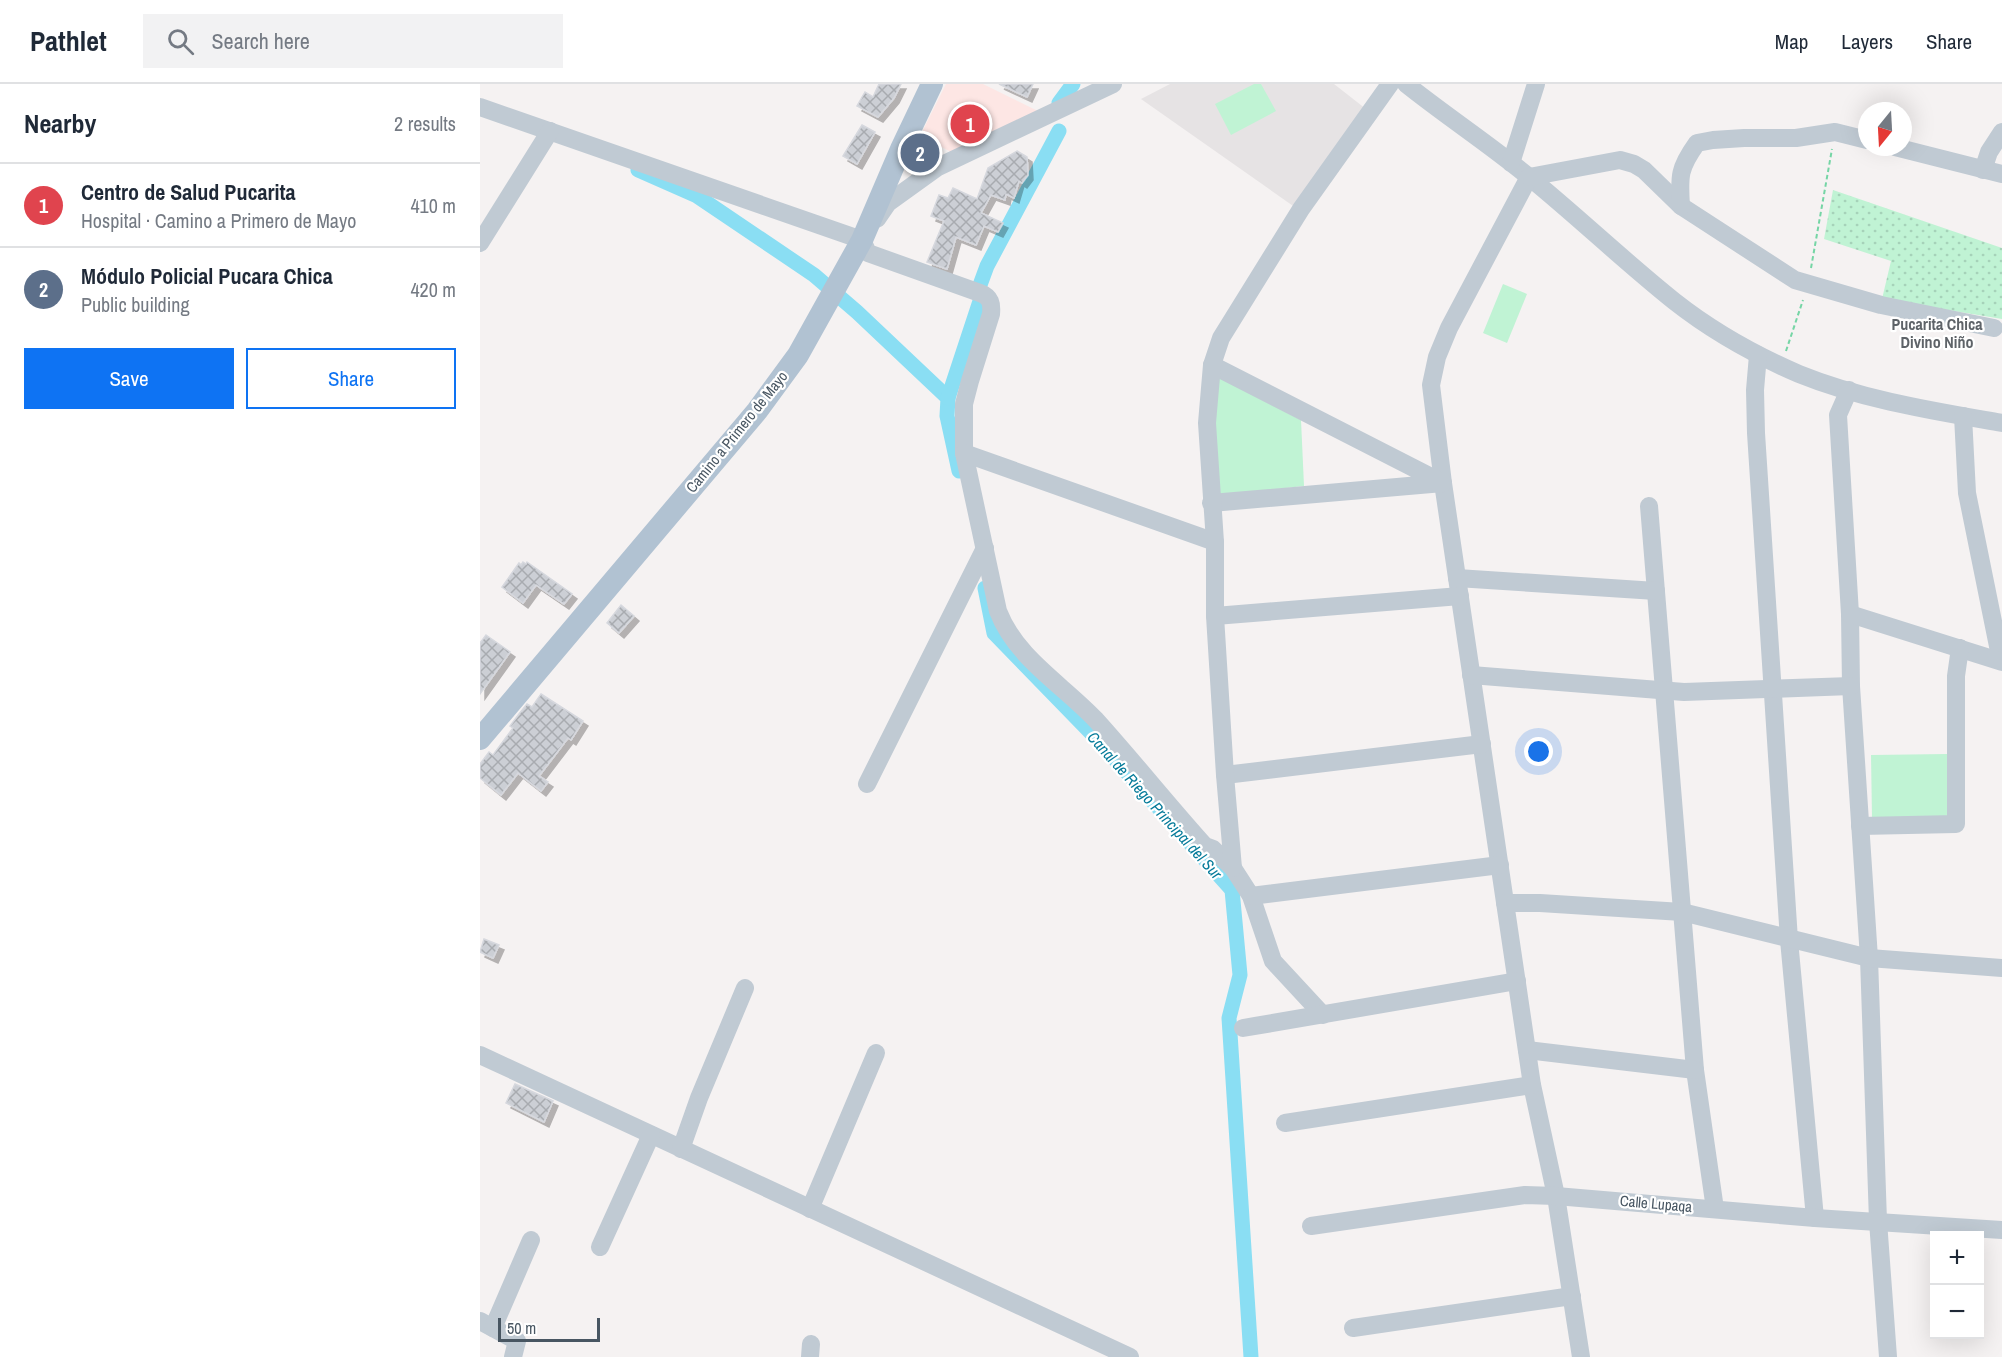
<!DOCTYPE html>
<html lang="en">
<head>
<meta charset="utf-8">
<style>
  :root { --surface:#fff; --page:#f2f2f3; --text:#1f2937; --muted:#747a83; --line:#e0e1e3; --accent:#0e73f3 }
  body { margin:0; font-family:"Archivo Narrow",sans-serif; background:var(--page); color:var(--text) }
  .controls { position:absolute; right:18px; bottom:18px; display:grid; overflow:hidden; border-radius:0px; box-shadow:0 6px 24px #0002 }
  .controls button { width:54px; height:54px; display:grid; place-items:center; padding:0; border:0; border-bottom:2px solid var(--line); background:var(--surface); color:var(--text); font:30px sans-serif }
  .compass { position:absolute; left:1378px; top:18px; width:54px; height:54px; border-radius:50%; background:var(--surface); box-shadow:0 6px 24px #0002; rotate:198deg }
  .scale { position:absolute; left:18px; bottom:15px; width:102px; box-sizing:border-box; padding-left:6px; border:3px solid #485662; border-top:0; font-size:16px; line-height:21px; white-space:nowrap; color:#485662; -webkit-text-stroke:4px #fff; paint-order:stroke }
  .you { position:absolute; left:1059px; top:668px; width:21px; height:21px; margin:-15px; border:4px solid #fff; border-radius:50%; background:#1a73e8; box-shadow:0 0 0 9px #1a73e833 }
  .badge { display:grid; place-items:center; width:39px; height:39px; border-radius:50%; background:var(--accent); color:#fff; font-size:20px; font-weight:700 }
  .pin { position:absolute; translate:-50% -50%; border:3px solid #fff; box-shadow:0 2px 6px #0006 }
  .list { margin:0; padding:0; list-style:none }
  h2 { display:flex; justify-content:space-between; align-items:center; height:78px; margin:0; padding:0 24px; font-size:26px }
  h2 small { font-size:20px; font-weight:400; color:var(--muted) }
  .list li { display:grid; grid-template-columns:39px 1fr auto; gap:18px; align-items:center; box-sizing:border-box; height:84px; padding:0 24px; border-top:2px solid var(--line) }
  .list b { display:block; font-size:22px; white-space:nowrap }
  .list p { margin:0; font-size:20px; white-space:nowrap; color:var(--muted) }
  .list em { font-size:20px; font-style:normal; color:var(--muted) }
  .actions { display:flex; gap:12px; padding:18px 24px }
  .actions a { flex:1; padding:14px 0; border:2px solid var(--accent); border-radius:0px; text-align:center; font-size:21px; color:var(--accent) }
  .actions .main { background:var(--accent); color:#fff }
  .icon { flex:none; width:33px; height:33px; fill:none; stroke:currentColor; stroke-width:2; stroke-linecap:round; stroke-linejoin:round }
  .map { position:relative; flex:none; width:1522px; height:1273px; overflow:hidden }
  header { display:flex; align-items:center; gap:36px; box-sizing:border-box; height:84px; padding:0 30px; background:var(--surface); border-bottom:2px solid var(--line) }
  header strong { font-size:28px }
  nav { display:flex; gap:33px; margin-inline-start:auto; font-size:21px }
  .search { width:420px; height:54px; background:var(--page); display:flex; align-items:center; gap:15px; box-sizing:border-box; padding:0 21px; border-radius:0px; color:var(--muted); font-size:22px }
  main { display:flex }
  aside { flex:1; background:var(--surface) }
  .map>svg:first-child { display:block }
  .education { fill:#e6e3e4 }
  .medical { fill:#fde6e4 }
  .grass { fill:url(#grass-dots) }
  .green { fill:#c0f3d4 }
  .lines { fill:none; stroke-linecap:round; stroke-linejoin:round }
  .canal { stroke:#8adef3; stroke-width:15 }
  .building { fill:url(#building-cross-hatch); stroke:#d6d8de; stroke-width:1.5; filter:url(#shadow) }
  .path { stroke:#75d5a5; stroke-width:2; stroke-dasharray:4.5 3; stroke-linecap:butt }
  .minor { stroke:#c0cad3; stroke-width:18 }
  .major { stroke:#b1c2d2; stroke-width:22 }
  .labels { text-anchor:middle; stroke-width:4.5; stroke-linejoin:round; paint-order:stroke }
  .street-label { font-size:15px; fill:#485662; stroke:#fff }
  .neighbourhood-label { font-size:16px; font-weight:bold; fill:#5e6368; stroke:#fff }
  .water-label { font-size:16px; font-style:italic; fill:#057b9a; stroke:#fff }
</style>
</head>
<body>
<header>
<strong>Pathlet</strong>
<div class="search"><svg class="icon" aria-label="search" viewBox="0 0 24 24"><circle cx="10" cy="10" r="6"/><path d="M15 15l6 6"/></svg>Search here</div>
<nav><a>Map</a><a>Layers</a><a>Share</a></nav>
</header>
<main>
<aside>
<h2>Nearby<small>2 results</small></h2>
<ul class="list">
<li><span class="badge" style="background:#e0444e">1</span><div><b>Centro de Salud Pucarita</b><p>Hospital · Camino a Primero de Mayo</p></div><em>410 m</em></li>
<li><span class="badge" style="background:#5c6f8a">2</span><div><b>Módulo Policial Pucara Chica</b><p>Public building</p></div><em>420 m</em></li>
</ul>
<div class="actions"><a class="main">Save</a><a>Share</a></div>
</aside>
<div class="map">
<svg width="1522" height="1273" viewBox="0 0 1522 1273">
  <defs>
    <pattern id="grass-dots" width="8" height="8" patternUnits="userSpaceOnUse" patternTransform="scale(1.5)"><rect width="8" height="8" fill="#c0f3d4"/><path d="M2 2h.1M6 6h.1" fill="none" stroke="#a6d2b9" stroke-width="1.8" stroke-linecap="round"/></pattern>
    <pattern id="building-cross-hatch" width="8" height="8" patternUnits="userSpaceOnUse" patternTransform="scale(1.5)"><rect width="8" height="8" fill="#cccfd5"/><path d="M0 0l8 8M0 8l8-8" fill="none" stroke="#a8abb0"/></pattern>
    <filter id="shadow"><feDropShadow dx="5" dy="5" stdDeviation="0" flood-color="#0004"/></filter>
  </defs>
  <rect width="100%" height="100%" fill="#f5f2f2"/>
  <!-- education -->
  <path class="education" d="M 690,0 L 854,0 L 886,25 L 816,124 L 661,15 Z"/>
  <!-- medical -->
  <path class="medical" d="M 466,0 L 503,0 L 560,28 L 473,69 L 440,52 Z"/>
  <!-- grass -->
  <path class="grass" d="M 1353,106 L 1522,164 L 1522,235 L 1402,215 L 1411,177 L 1344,155 Z"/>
  <!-- green -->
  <g class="green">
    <path d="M 774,0 L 781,0 L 796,27 L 751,51 L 735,20 Z"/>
    <path d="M 1023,200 L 1047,210 L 1027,259 L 1003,249 Z"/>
    <path d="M 738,293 L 821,336 L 824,402 L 740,411 L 733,334 Z"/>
    <path d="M 1467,670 L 1468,733 L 1392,734 L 1391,671 Z"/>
  </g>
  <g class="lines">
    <!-- canal -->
    <g class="canal">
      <path d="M 579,19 L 593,0"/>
      <path d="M 158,86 L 217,112 L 334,191 L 377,228 L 468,314 L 467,332 L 479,387"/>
      <path d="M 468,314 L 500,217 L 500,201 L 507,182 L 579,47"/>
      <path d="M 505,504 L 514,549 L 617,655 L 752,806 L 760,891 L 749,934 L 771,1273"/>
    </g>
  </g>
  <!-- building -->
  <g class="building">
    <path d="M 399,0 L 421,0 L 414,14 L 398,33 L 377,22 L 385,8 L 393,13 Z"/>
    <path d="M 519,0 L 553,0 L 547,13 Z"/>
    <path d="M 382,41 L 395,48 L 377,80 L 363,72 Z"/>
    <path d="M 445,62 L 449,75 L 435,79 L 433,71 L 436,64 Z"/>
    <path d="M 537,67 L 547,73 L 548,91 L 542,99 L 539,97 L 534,114 L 526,110 L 525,116 L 511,111 L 501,129 L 523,139 L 518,148 L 504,142 L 496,161 L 476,153 L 467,185 L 447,178 L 464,137 L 451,132 L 459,111 L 468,114 L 473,104 L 497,115 L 508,84 Z"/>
    <path d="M 43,478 L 46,480 L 47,478 L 92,510 L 84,520 L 56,501 L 43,519 L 22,503 L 39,479 L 41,481 Z"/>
    <path d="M 141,521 L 154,532 L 139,549 L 127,539 Z"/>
    <path d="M 6,551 L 30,568 L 0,610 L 0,559 Z"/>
    <path d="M 61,610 L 103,637 L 91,656 L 88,654 L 59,692 L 68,698 L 61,707 L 38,689 L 21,711 L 0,694 L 0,680 L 9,668 L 13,671 L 33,644 L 30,642 L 39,630 L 47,620 L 52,623 Z"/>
    <path d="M 4,855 L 19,861 L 13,874 L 0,868 Z"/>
    <path d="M 35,1000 L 73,1017 L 64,1038 L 26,1019 Z"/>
  </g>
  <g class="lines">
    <!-- path -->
    <g class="path">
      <path d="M 1331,184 L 1352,65"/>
      <path d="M 1306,267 L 1323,216"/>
    </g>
    <!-- minor -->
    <g class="minor">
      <path d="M 926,0 C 966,32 1009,60 1049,93 C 1098,133 1144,177 1194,217 C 1232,247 1275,271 1319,290 C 1383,316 1454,327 1522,339"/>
      <path d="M 0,23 L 382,156 L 388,169 L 500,209 C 511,213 512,220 511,230 L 490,297 L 484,320 L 484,369 L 518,527 C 536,574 582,600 616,636 C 653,677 688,721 725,762 L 733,765 L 753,784 L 771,812 L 793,877 L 843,931"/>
      <path d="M 1415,63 L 1522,90"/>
      <path d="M 1031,79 L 1056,0"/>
      <path d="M 1503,86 L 1509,68 L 1522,48"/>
      <path d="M 1049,93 L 969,244 L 957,273 L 951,301 L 963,399 L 1052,1001 L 1076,1112 L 1101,1273"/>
      <path d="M 1049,93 L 1140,76 L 1154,80 L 1164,86 L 1201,122 L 1315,196 L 1401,221 L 1514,244"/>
      <path d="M 1201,122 C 1199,92 1199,84 1217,59 L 1233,56 L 1264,54 L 1316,54 L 1355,48 L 1387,56"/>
      <path d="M 397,135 L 408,119 L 458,83 L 633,0"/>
      <path d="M 0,159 L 70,47"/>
      <path d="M 1278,271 L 1275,306 L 1276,349 L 1309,856 L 1335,1134"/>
      <path d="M 1369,306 L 1358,331 L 1370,530 L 1371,602 L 1389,874 L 1398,1137 L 1408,1273"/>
      <path d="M 1483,332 L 1487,409 L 1521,577"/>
      <path d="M 484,369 L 735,458"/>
      <path d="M 731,419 L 963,399 L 732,281"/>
      <path d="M 1169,422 L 1215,986 L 1235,1125"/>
      <path d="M 977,494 L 1176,507"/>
      <path d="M 1370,530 L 1522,578"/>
      <path d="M 735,532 L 980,512"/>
      <path d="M 991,591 L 1204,608 L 1371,602"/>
      <path d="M 745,691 L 1002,660"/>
      <path d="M 387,700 L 505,464"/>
      <path d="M 1380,742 L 1476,740 L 1476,592 L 1480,564"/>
      <path d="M 753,784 L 745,691 L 735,532 L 735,458 L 727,339 L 732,281 L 741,254 L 821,125 L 910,0"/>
      <path d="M 771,812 L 1020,781"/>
      <path d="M 1025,819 L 1060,819 L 1202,828 L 1389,874 L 1522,884"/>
      <path d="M 763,944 L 1037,897"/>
      <path d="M 1047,966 L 1215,986"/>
      <path d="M 0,971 L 650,1273"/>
      <path d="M 805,1039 L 1052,1001"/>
      <path d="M 201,1065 L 219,1014 L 265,904"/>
      <path d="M 330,1125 L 396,969"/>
      <path d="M 831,1142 L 1045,1111 L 1076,1112 L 1335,1134 L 1522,1146"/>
      <path d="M 120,1163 L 171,1051"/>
      <path d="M 0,1237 L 37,1257 L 33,1273"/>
      <path d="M 13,1244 L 51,1156"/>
      <path d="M 873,1244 L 1092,1212"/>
      <path d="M 330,1273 L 331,1260"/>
    </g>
    <!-- major -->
    <path class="major" d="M 0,655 L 277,327 L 318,271 L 382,156 L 421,65 L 452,0"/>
  </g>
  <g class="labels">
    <!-- street labels -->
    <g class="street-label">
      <text transform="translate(257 348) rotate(-51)" y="5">Camino a Primero de Mayo</text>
      <text transform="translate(1176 1120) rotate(5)" y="5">Calle Lupaqa</text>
    </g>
    <!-- neighbourhood labels -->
    <g class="neighbourhood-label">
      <text x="1457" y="246">Pucarita Chica<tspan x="1457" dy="18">Divino Niño</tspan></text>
    </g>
    <!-- water labels -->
    <g class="water-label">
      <text transform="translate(675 721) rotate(48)" y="6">Canal de Riego Principal del Sur</text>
    </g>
  </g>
</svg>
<div class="controls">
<button>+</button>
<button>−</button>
</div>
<svg class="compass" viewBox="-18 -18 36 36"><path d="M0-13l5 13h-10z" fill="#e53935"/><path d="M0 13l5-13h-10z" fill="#747a83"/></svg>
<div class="scale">50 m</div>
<div class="you"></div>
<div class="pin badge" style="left:490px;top:40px;background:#e0444e">1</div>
<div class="pin badge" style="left:440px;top:69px;background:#5c6f8a">2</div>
</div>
</main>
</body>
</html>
